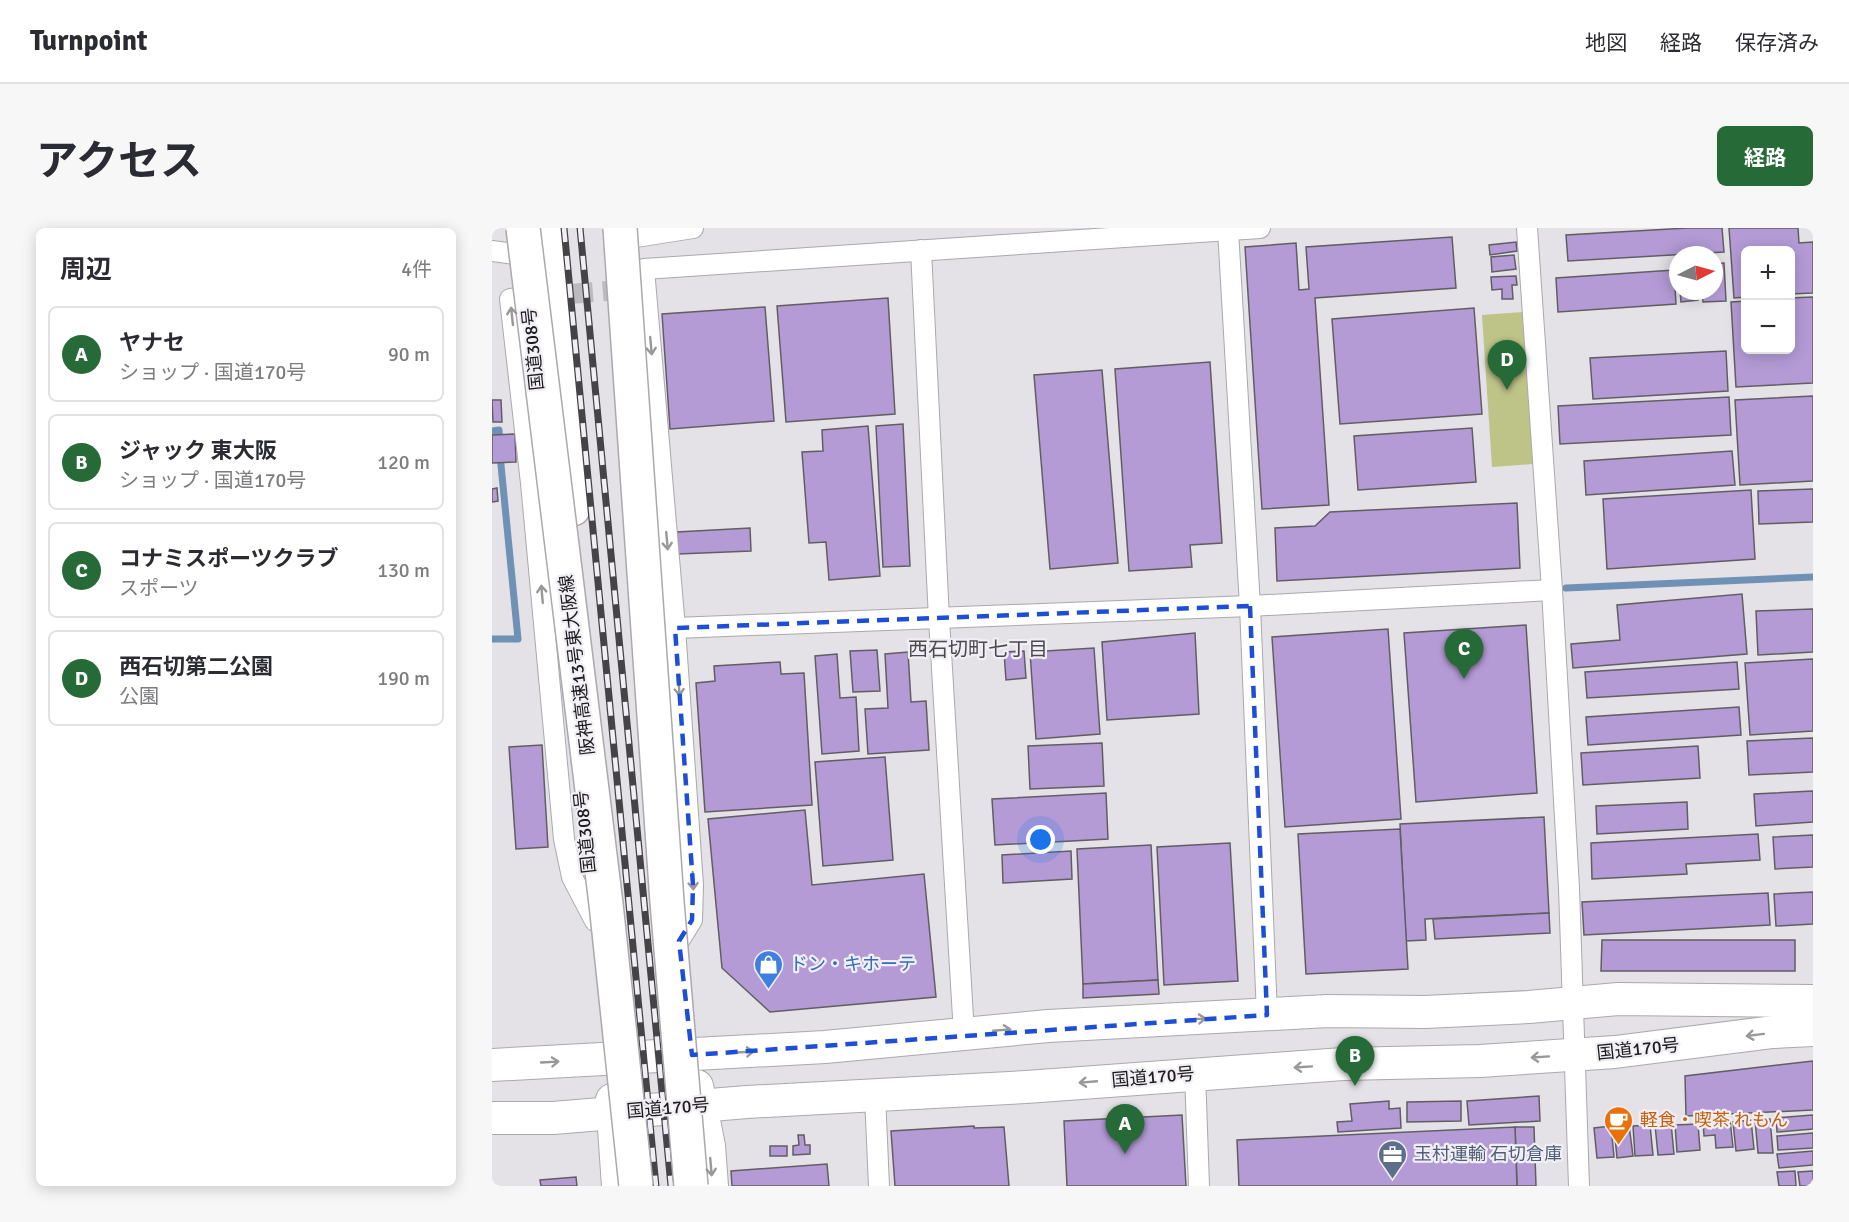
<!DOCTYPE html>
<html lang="ja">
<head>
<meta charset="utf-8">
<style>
  :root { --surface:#fff; --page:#f7f7f7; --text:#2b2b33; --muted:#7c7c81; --line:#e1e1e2; --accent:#266b37 }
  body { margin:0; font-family:Signika,"Noto Sans JP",sans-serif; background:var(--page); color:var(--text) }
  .controls { position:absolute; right:18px; top:18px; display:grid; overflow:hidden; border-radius:9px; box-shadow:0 3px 15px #0003 }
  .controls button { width:54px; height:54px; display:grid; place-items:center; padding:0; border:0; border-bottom:2px solid var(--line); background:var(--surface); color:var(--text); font:30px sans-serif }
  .compass { position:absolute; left:1177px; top:18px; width:54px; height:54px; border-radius:50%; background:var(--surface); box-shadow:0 3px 15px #0003; rotate:84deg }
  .you { position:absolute; left:549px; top:612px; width:21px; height:21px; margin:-15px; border:4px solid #fff; border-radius:50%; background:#1a73e8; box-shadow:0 0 0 9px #1a73e833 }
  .badge { display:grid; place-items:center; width:39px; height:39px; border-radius:50%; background:var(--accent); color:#fff; font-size:20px; font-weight:700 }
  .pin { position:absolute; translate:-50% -50px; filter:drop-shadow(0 2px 3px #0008) }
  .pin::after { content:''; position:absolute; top:32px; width:21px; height:18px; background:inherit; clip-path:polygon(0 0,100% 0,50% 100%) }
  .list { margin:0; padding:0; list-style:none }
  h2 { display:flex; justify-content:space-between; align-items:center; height:78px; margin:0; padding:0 24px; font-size:26px }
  h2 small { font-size:20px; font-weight:400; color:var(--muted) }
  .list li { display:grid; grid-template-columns:39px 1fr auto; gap:18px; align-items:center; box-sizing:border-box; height:96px; margin:0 12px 12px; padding:0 12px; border:2px solid var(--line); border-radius:9px }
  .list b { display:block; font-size:22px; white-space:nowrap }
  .list p { margin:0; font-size:20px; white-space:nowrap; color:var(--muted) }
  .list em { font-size:20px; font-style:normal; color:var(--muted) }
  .map { position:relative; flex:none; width:1321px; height:958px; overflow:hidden; border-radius:9px }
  header { display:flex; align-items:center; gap:36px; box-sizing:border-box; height:84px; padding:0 30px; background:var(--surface); border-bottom:2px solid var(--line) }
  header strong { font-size:28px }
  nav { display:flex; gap:33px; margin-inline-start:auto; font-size:21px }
  .intro { display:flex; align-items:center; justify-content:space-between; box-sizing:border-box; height:144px; padding:0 36px }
  h1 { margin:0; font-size:42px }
  .button { padding:15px 27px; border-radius:9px; background:var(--accent); color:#fff; font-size:21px; font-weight:700 }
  main { display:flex; gap:36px; padding:0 36px }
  aside { flex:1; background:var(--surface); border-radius:9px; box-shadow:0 3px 15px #0003 }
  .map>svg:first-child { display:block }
  .green { fill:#bec388 }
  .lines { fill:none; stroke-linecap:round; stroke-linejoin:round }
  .stream { stroke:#6f91b5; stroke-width:7 }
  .building { fill:#b49bd6; stroke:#605e63; stroke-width:1.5 }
  .minor-tunnel { stroke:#bcb9bf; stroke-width:20; stroke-dasharray:20 10; stroke-linecap:butt }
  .minor-casing { stroke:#aba8ae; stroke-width:22 }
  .trunk-casing { stroke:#aba8ae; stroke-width:34 }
  .motorway-casing { stroke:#aba8ae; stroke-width:36 }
  .minor { stroke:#fff; stroke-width:20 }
  .trunk { stroke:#fff; stroke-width:32 }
  .motorway { stroke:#fff; stroke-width:33 }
  .rail-casing { stroke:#454346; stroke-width:7 }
  .rail { stroke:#f1eef5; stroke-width:4.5; stroke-dasharray:14; stroke-linecap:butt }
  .motorway-bridge-casing { stroke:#aba8ae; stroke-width:36; stroke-linecap:butt }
  .motorway-bridge { stroke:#fff; stroke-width:33 }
  .oneway { stroke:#999899 }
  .marked { fill:none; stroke:#1d4ed8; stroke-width:4.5; stroke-dasharray:12 8; stroke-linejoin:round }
  .labels { text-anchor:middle; stroke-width:4.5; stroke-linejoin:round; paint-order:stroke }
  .street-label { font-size:18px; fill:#1c1b1d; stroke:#f1eef5 }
  .shop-label { font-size:18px; fill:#366cbe; stroke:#f1eef5; text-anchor:start }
  .food-label { font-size:18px; fill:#c56008; stroke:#f1eef5; text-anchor:start }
  .service-label { font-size:18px; fill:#4e5e75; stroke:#f1eef5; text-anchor:start }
  .neighbourhood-label { font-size:20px; fill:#4c4a4f; stroke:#f1eef5 }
</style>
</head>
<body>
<header>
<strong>Turnpoint</strong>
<nav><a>地図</a><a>経路</a><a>保存済み</a></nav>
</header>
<div class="intro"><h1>アクセス</h1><a class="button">経路</a></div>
<main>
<aside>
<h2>周辺<small>4件</small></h2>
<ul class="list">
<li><span class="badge">A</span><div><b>ヤナセ</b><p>ショップ · 国道170号</p></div><em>90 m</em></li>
<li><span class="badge">B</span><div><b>ジャック 東大阪</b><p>ショップ · 国道170号</p></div><em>120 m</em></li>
<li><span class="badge">C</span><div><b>コナミスポーツクラブ</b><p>スポーツ</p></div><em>130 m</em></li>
<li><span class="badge">D</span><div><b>西石切第二公園</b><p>公園</p></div><em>190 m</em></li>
</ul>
</aside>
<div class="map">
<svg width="1321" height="958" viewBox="0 0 1321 958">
  <rect width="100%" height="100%" fill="#e4e1e7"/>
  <!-- green -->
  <path class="green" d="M 1031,84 L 1041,236 L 1000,239 L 990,87 Z"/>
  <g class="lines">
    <!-- stream -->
    <g class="stream">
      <path d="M 0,203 L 7,202 L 8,216"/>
      <path d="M 1074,360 L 1321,349"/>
      <path d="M 0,411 L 26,411 L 8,227"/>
    </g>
  </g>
  <!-- building -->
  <g class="building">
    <path d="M 1196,0 L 1230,0 L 1232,24 L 1076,33 L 1074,7 Z"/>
    <path d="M 1237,0 L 1306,0 L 1307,15 L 1321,14 L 1321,65 L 1298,66 L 1298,22 L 1254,22 L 1254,69 L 1242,70 Z"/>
    <path d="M 960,9 L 964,60 L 823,70 L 837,277 L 770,281 L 753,19 L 804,15 L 807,62 L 817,61 L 814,19 Z"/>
    <path d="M 1024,14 L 1025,23 L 998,27 L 997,17 Z"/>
    <path d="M 1022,27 L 1024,41 L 1000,44 L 999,29 Z"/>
    <path d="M 1232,35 L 1234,73 L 1211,74 L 1210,63 L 1222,63 L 1222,36 Z"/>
    <path d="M 1182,42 L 1184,76 L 1066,84 L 1064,50 Z"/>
    <path d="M 1024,48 L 1025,57 L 1020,57 L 1021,71 L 1010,71 L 1010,61 L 1000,62 L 999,49 Z"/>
    <path d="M 1188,63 L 1206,63 L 1206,72 L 1189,74 Z"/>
    <path d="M 1321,69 L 1321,155 L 1244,159 L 1239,74 L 1254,73 L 1254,122 L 1298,122 L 1298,70 Z"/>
    <path d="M 396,70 L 403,186 L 294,194 L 285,78 Z"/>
    <path d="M 273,79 L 282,193 L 178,201 L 170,86 Z"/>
    <path d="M 982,80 L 990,186 L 848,196 L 840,91 Z"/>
    <path d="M 1234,123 L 1236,163 L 1101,171 L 1098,130 Z"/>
    <path d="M 718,134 L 730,315 L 698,317 L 700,339 L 637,343 L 623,141 Z"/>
    <path d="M 610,142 L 626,335 L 558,341 L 542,147 Z"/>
    <path d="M 1321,168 L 1321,253 L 1248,257 L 1243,172 Z"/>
    <path d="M 1237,169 L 1239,207 L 1068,216 L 1066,178 Z"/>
    <path d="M 0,172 L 9,172 L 10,194 L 1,194 Z"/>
    <path d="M 411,196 L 418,338 L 391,339 L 384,198 Z"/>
    <path d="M 376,198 L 388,348 L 337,352 L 334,314 L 317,315 L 310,224 L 331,223 L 330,202 Z"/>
    <path d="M 980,200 L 984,254 L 866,262 L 862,208 Z"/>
    <path d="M 23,206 L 24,234 L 0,235 L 0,207 Z"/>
    <path d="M 1240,223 L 1243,257 L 1094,267 L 1092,233 Z"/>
    <path d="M 5,260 L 6,273 L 0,274 L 0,261 Z"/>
    <path d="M 1321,261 L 1321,294 L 1267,296 L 1266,263 Z"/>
    <path d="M 1259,262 L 1263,331 L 1115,341 L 1111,271 Z"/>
    <path d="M 1025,275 L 1028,340 L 785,353 L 783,300 L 823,298 L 838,284 Z"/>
    <path d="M 258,300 L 259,323 L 186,326 L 185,304 Z"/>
    <path d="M 1250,366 L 1255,426 L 1081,440 L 1079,416 L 1128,412 L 1125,377 Z"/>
    <path d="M 1321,381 L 1321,424 L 1266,427 L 1264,383 Z"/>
    <path d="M 1034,397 L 1045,565 L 924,574 L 912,405 Z"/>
    <path d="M 896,401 L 909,591 L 793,599 L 780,409 Z"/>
    <path d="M 703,405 L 707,486 L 615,492 L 610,414 Z"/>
    <path d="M 602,420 L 608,506 L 544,511 L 538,424 Z"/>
    <path d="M 385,422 L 388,463 L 361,464 L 358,423 Z"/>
    <path d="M 532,423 L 534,450 L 514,452 L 512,424 Z"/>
    <path d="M 416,424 L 419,474 L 434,473 L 437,522 L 376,526 L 373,481 L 396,480 L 393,426 Z"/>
    <path d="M 345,426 L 348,470 L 364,469 L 367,523 L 330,526 L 323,428 Z"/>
    <path d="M 1321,431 L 1321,503 L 1258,507 L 1253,435 Z"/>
    <path d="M 288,434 L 289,446 L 312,445 L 320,577 L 213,584 L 204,455 L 223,453 L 222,438 Z"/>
    <path d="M 1245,434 L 1247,461 L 1095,470 L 1093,444 Z"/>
    <path d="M 1247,479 L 1249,507 L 1096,517 L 1094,489 Z"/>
    <path d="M 1321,510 L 1321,544 L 1257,547 L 1255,513 Z"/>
    <path d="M 610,515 L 612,558 L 538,561 L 536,518 Z"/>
    <path d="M 50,517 L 56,619 L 24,621 L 17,519 Z"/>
    <path d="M 1206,518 L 1208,550 L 1091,557 L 1089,525 Z"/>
    <path d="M 393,529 L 401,632 L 331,638 L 323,534 Z"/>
    <path d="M 1321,563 L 1321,594 L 1264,598 L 1262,566 Z"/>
    <path d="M 614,565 L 616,611 L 503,617 L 500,571 Z"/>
    <path d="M 1195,574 L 1196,601 L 1105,606 L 1104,578 Z"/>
    <path d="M 313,582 L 320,657 L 432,646 L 444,769 L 278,784 L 230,740 L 216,591 Z"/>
    <path d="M 1052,589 L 1057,685 L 933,691 L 934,712 L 914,713 L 908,596 Z"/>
    <path d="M 908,601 L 916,741 L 814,746 L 806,606 Z"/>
    <path d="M 1266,606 L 1268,632 L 1194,636 L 1195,646 L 1100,651 L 1099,615 Z"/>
    <path d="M 1321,607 L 1321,639 L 1283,641 L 1281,609 Z"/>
    <path d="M 738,615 L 746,753 L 672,757 L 665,619 Z"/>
    <path d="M 659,617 L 666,752 L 591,756 L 585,621 Z"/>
    <path d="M 579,623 L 580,651 L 511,655 L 510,627 Z"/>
    <path d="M 1321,664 L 1321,696 L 1284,698 L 1282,666 Z"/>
    <path d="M 1276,665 L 1278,697 L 1092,707 L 1090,674 Z"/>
    <path d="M 1057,685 L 1058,705 L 943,711 L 941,691 Z"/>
    <path d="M 1110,712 L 1303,712 L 1303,743 L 1109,743 Z"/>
    <path d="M 666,752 L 667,766 L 591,770 L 591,756 Z"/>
    <path d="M 1321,833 L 1321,882 L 1194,888 L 1193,848 Z"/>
    <path d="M 1047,868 L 1048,893 L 977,897 L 975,873 Z"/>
    <path d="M 897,873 L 897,881 L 908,880 L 909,900 L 846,904 L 845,894 L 860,893 L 858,876 Z"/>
    <path d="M 969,873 L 969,893 L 915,894 L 915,874 Z"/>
    <path d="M 690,887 L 694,958 L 575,958 L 572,893 Z"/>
    <path d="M 1321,887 L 1321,901 L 1285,904 L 1284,890 Z"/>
    <path d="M 1278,891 L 1281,925 L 1266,925 L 1263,892 Z"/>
    <path d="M 1238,892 L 1241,919 L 1224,920 L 1223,907 L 1212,908 L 1211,894 Z"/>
    <path d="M 1259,892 L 1262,921 L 1244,923 L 1241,894 Z"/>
    <path d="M 1179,895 L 1182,926 L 1166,927 L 1163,897 Z"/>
    <path d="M 1206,896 L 1208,922 L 1185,924 L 1183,897 Z"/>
    <path d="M 1137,897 L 1141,928 L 1125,930 L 1122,899 Z"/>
    <path d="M 1158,897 L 1161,927 L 1143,928 L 1141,898 Z"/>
    <path d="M 482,898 L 482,900 L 512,899 L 517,958 L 403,958 L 399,903 Z"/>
    <path d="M 1119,898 L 1122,929 L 1105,930 L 1102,900 Z"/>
    <path d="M 1023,899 L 1042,899 L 1044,958 L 1025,958 Z"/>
    <path d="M 1023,899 L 1025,958 L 747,958 L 745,912 Z"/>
    <path d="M 1321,905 L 1321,920 L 1286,922 L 1285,908 Z"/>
    <path d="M 306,907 L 312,907 L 313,917 L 318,917 L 318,926 L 301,927 L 301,918 L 307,917 Z"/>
    <rect x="278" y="918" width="17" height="10"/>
    <path d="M 1321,923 L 1321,937 L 1287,940 L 1285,926 Z"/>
    <path d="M 335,936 L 337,958 L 240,958 L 239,943 Z"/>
    <path d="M 1303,943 L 1304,958 L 1287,958 L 1285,944 Z"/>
    <path d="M 1321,943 L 1321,958 L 1308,958 L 1306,944 Z"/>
    <path d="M 84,949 L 85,958 L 49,958 L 48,952 Z"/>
  </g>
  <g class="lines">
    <!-- minor-tunnel -->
    <path class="minor-tunnel" d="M 51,68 L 141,61"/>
    <defs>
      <g id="minor">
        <path d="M 1035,0 L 1060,362 L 1077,660 L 1087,958"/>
        <path d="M 736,2 L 758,378 L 775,787"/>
        <path d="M 131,11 L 201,0"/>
        <path d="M 429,22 L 447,391 L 472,806"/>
        <path d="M 0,23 L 31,27"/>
        <path d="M 24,70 L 18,71 L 39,255 L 72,611 L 80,649 L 103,693"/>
        <path d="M 183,400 L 758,378 L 1060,362"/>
        <path d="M 187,713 L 200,692 L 201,657 L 183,400 L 152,41 L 768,0"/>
        <path d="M 703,845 L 707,958"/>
        <path d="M 383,868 L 387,958"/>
      </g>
      <g id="trunk">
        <path d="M 0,837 L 333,819 L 556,798 L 836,783 L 933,784 L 1037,779 L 1126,771 L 1321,773"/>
        <path d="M 205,858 L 217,918 L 220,958"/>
        <path d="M 120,872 L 126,958"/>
        <path d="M 0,890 L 61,890 L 255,874 L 534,859 L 851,836 L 988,833 L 1123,824 L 1281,804 L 1321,802"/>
      </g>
      <path id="motorway" d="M 53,0 L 81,281"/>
    </defs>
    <!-- minor casing -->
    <use href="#minor" class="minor-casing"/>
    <!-- trunk casing -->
    <use href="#trunk" class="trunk-casing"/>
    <!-- motorway casing -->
    <use href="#motorway" class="motorway-casing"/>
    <!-- minor -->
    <use href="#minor" class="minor"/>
    <!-- trunk -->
    <use href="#trunk" class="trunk"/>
    <!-- motorway -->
    <use href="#motorway" class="motorway"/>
    <defs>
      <g id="rail">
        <path d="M 72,0 L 164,958"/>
        <path d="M 88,0 L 179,958"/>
      </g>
    </defs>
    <!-- rail casing -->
    <use href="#rail" class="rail-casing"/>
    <!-- rail -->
    <use href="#rail" class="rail"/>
    <defs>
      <g id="motorway-bridge">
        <path d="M 31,0 L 114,676 L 144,958"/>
        <path d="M 128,0 L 175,674 L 199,958"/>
      </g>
    </defs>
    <!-- motorway-bridge casing -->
    <use href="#motorway-bridge" class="motorway-bridge-casing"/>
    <!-- motorway-bridge -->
    <use href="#motorway-bridge" class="motorway-bridge"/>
  </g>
  <!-- one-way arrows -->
  <defs><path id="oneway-shaft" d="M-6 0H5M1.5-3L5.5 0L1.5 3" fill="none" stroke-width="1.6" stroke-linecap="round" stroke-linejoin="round" transform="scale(1.5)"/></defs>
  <g class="oneway">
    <use href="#oneway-shaft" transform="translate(20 88) rotate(-96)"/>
    <use href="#oneway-shaft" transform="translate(159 118) rotate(85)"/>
    <use href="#oneway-shaft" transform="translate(175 313) rotate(85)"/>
    <use href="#oneway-shaft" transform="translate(50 366) rotate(-95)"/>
    <use href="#oneway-shaft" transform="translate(187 459) rotate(86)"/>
    <use href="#oneway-shaft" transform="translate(201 653) rotate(88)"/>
    <use href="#oneway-shaft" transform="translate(705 791) rotate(-3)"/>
    <use href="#oneway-shaft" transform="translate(510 802) rotate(-5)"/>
    <use href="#oneway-shaft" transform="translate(1263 807) rotate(173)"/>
    <use href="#oneway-shaft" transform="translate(253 824) rotate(-3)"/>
    <use href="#oneway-shaft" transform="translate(1048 829) rotate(176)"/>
    <use href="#oneway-shaft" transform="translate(58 834) rotate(-3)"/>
    <use href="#oneway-shaft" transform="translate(811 839) rotate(176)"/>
    <use href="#oneway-shaft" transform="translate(596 854) rotate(175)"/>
    <use href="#oneway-shaft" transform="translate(219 939) rotate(85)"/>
  </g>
  <!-- marked area -->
  <path class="marked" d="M 758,378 L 775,787 L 200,827 L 187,713 L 200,692 L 201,657 L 183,400 Z"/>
  <!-- icons -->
  <defs>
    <symbol id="shop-pin" viewBox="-11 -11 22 30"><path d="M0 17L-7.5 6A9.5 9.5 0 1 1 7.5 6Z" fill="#3f7fe0" stroke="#f1eef5"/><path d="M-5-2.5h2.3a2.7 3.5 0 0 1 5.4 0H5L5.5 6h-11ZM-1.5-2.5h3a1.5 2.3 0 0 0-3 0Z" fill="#fff"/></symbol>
    <symbol id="cafe-pin" viewBox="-11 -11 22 30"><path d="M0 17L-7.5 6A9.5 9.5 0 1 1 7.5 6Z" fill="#e8710a" stroke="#f1eef5"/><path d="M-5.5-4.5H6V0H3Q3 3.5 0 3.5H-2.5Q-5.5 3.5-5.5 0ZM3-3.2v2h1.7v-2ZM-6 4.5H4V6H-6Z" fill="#fff"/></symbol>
    <symbol id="office-pin" viewBox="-11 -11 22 30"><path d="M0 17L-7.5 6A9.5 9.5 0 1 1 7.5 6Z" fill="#5c6f8a" stroke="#f1eef5"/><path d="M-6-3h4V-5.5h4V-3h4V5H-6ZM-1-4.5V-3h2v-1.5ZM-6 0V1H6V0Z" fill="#fff"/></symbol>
  </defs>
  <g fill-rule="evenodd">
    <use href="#shop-pin" x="260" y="720" width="33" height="45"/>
    <use href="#cafe-pin" x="1110" y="876" width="33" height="45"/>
    <use href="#office-pin" x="884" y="910" width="33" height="45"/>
  </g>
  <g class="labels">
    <!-- street labels -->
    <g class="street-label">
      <text transform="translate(41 121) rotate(-96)" y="6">国道308号</text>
      <text transform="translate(85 437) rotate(-97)" y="6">阪神高速13号東大阪線</text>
      <text transform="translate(93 604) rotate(-96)" y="6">国道308号</text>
      <text transform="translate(1146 821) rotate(-6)" y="6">国道170号</text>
      <text transform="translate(661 849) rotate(-5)" y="6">国道170号</text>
      <text transform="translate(176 880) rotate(-5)" y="6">国道170号</text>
    </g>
    <!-- shop labels -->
    <g class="shop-label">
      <text x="298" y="742">ドン・キホーテ</text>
    </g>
    <!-- food labels -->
    <g class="food-label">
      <text x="1148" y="898">軽食・喫茶 れもん</text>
    </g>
    <!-- service labels -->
    <g class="service-label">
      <text x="922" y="932">玉村運輸 石切倉庫</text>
    </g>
    <!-- neighbourhood labels -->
    <g class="neighbourhood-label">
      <text x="486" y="428">西石切町七丁目</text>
    </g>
  </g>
</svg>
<div class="controls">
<button>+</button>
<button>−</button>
</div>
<svg class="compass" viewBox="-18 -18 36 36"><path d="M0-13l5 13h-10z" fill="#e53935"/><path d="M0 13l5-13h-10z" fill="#7c7c81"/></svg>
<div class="you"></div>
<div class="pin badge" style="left:633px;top:926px">A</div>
<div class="pin badge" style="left:863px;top:858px">B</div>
<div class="pin badge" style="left:972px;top:451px">C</div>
<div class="pin badge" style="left:1015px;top:162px">D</div>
</div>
</main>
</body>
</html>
